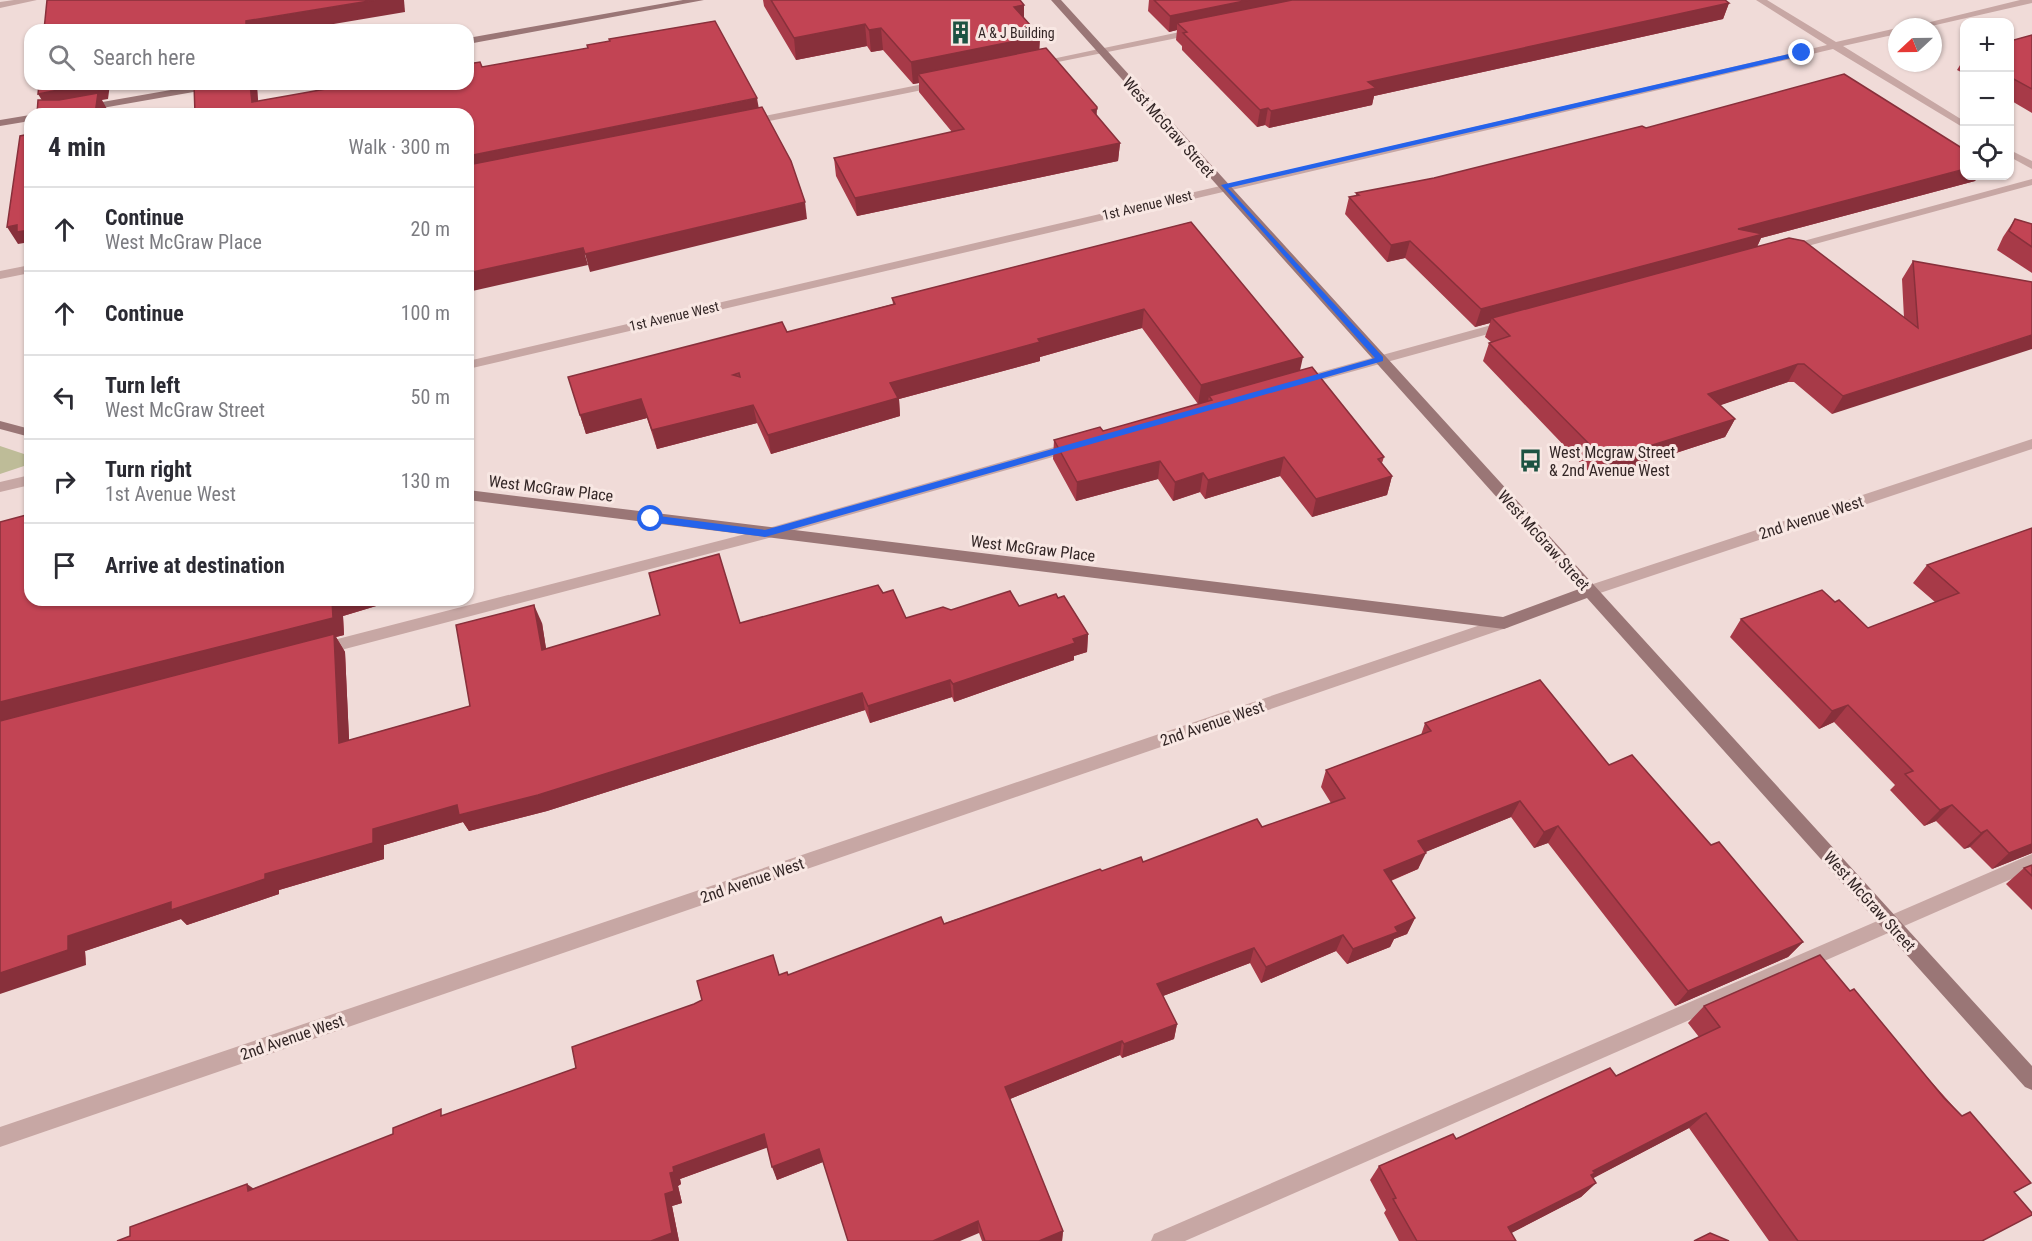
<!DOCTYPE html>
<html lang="en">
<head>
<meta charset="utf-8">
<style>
  :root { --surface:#fff; --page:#f7f7f7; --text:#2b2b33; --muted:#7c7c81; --line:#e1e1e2 }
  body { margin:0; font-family:"Roboto Condensed",sans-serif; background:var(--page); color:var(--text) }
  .controls { position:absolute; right:18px; top:18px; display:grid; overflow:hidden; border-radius:12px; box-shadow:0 2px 4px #0004 }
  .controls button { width:54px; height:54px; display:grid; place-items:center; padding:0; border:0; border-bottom:2px solid var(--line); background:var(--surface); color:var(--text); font:30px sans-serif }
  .compass { position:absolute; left:1888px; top:18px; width:54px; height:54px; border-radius:50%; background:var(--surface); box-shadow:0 2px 4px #0004; rotate:248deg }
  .stop { position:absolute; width:18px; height:18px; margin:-14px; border:4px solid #2563eb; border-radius:50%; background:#fff }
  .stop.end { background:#2563eb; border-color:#fff; box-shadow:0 2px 6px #0008 }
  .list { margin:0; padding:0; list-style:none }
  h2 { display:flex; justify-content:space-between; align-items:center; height:78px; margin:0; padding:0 24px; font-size:26px }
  h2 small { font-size:20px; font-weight:400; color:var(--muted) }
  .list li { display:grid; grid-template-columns:39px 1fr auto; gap:18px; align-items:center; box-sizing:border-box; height:84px; padding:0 24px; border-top:2px solid var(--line) }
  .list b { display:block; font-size:22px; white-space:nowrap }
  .list p { margin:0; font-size:20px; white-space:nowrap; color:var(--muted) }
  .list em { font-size:20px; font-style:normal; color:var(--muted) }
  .icon { flex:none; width:33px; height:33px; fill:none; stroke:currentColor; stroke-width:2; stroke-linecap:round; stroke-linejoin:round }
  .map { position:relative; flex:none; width:2032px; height:1241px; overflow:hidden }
  .search { position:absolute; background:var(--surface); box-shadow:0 2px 4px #0004; left:24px; top:24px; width:450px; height:66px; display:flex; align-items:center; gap:15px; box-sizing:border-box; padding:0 21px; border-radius:18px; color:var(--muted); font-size:22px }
  .panel { position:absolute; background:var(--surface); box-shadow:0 2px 4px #0004; left:24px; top:108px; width:450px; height:498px; border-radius:18px }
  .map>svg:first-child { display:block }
  .green { fill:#bebc98 }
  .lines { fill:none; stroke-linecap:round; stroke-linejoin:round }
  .lane { fill:#c7a7a4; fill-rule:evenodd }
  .street { fill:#c7a7a4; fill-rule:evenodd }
  .secondary { fill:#9a7676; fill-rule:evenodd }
  .wall { fill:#a73a48 }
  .shaded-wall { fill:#88303b }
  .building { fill:#c24454; stroke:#88303b; stroke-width:1.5; fill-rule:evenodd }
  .route { fill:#2563eb }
  .labels { text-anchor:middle; stroke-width:6; stroke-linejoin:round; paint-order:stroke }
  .far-poi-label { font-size:14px; fill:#332626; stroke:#f8e7e3; text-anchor:start }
  .far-street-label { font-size:14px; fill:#332626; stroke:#f8e7e3 }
  .street-label { font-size:16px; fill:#332626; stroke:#f8e7e3 }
  .poi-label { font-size:16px; fill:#332626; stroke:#f8e7e3; text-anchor:start }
</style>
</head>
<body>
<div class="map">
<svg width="2032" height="1241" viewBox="0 0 2032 1241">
  <rect width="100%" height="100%" fill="#f0dbd8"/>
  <!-- green -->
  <path class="green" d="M 0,446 L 30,456 L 30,464 L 0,474 Z"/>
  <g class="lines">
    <!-- lane -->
    <g class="lane">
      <path d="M 14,0 L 37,0 L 0,8 L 0,2 Z"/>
      <path d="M 1194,29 L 1199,32 L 1197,34 L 1038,66 L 1033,63 Z"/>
      <path d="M 938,81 L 942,82 L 942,86 L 750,125 L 745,122 L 750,119 Z"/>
      <path d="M 2032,179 L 2032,185 L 1793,250 L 1785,250 L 1783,248 L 1785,246 Z"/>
      <path d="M 30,265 L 30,273 L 0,279 L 0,271 Z"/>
      <path d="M 1506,321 L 1510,322 L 1510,328 L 1300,386 L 1294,382 L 1295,379 Z"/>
      <path d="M 1072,442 L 1079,447 L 1077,450 L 765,539 L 322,655 L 317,653 L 314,649 L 317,645 L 322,643 L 765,529 Z"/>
      <path d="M 2032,854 L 2032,870 L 1185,1241 L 1151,1241 L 1154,1234 Z"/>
    </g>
    <!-- street -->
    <g class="street">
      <path d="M 1756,0 L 1767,0 L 1836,42 L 1897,28 L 1897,34 L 1843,46 L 1964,121 L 1964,128 L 1833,49 L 468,369 L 468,361 L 1827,45 Z"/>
      <path d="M 2020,0 L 2032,0 L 2032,3 L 1927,27 L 1910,27 Z"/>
      <path d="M 2010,150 L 2032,161 L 2032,169 L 2010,157 Z"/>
      <path d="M 2032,439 L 2032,449 L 1594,595 L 1589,597 L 1582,591 L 1584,587 Z"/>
      <path d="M 30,475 L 30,485 L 0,492 L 0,482 Z"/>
      <path d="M 1504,617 L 1509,619 L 1512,623 L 1509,627 L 0,1147 L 0,1127 Z"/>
    </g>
    <!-- secondary -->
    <g class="secondary">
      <path d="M 683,0 L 704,0 L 468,44 L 468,38 Z"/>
      <path d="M 1051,0 L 1061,0 L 2032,1066 L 2032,1090 L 2025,1087 L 1587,598 L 1504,629 L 468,500 L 468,490 L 1503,617 L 1579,589 Z"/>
      <path d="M 205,84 L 227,84 L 222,87 L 68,114 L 46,114 L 51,111 Z"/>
      <path d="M 30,115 L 30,121 L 0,126 L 0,120 Z"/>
      <path d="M 0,421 L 30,429 L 30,437 L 0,429 Z"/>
    </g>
  </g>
  <!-- wall -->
  <g class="wall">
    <path d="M 763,0 L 1020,0 L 1024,19 L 1040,36 L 1039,50 L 1120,143 L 1118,161 L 857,216 L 836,176 L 834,158 L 952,132 L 919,92 L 919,83 L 913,84 L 883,50 L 871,52 L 867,46 L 796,60 L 764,6 Z"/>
    <path d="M 1149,0 L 1725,0 L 1729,3 L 1723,19 L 1374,96 L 1372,105 L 1269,128 L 1265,125 L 1257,127 L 1182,50 L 1182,46 L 1176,40 L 1177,30 L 1169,32 L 1148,11 Z"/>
    <path d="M 2032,35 L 2032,113 L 2010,100 L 2010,41 Z"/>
    <path d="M 1965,57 L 1965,74 L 1957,70 Z"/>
    <path d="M 1646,128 L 1965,176 L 1978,176 L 1975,181 L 1761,238 L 1757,247 L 1904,318 L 1902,279 L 1913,261 L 2032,282 L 1832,414 L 1794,382 L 1788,382 L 1720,405 L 1735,419 L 1725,437 L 1596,479 L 1483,361 L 1489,343 L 1491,342 L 1485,337 L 1490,323 L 1475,327 L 1405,258 L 1387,262 L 1345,214 L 1349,197 L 1356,196 L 1356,193 L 1434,178 Z"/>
    <path d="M 2015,219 L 2032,224 L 2032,273 L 1997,250 L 2003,237 Z"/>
    <path d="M 1191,222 L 1300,370 L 1384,457 L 1382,463 L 1392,476 L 1387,495 L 1312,517 L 1280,476 L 1205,499 L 1200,492 L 1173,501 L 1158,479 L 1076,501 L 1053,459 L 1054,440 L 1103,431 L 1198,404 L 1142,328 L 1040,357 L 1040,361 L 899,399 L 900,416 L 771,454 L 757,423 L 657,449 L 647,418 L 586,434 L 580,415 L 787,332 L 893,304 L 892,298 Z"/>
    <path d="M 2032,528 L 2032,853 L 1992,869 L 1970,847 L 1964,849 L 1936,821 L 1924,826 L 1890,790 L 1895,785 L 1834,722 L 1819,729 L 1730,637 L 1741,619 L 1835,602 L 1868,628 L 1935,602 L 1913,583 L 1927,565 Z"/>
    <path d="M 883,593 L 906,618 L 951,610 L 1019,606 L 1058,598 L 1088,634 L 1087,652 L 1074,656 L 1074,660 L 954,702 L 952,697 L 870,723 L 865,710 L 547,811 L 469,831 L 463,822 L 384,845 L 384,859 L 279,890 L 279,894 L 187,925 L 181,919 L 85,951 L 86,965 L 30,600 L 396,600 L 343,616 L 344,635 L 336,637 L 345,652 L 349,740 L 470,706 L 542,623 L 546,649 L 740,623 Z"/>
    <path d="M 1425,723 L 1609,765 L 1711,845 L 1803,942 L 1788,957 L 1675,1006 L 1548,843 L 1534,848 L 1511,817 L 1425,852 L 1418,869 L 1391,881 L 1415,918 L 1407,934 L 1394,939 L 1390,947 L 1347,964 L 1336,951 L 1261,983 L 1250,963 L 1163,996 L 1177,1024 L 1174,1039 L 1122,1058 L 1120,1055 L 1010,1099 L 1063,1231 L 1062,1241 L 982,1241 L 979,1233 L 823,1162 L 777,1180 L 767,1147 L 680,1179 L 681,1184 L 678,1186 L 682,1203 L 672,1206 L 679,1241 L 117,1241 L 445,1115 L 576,1068 L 779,975 L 788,975 L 1102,871 L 1143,862 L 1262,827 L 1331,803 L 1321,787 L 1326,770 L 1421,735 Z"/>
    <path d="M 2032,865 L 2032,910 L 2006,884 L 2024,868 Z"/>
    <path d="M 1850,991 L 1962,1116 L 2031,1183 L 2015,1192 L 1982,1241 L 1769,1241 L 1689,1128 L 1593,1178 L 1596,1183 L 1581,1197 L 1511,1233 L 1516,1241 L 1399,1241 L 1384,1213 L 1386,1210 L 1370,1180 L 1379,1166 L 1456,1139 L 1616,1076 L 1699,1037 L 1688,1023 L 1704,1006 Z"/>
  </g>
  <!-- shaded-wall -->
  <g class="shaded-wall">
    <path d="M 375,0 L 404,0 L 405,12 L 298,30 L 246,30 L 246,21 Z"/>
    <path d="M 1249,0 L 1328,0 L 1177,23 L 1177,30 L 1169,32 L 1170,16 Z"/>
    <path d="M 1729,3 L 1723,19 L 1374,96 L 1372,105 L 1269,128 L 1271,111 L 1368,82 Z"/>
    <path d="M 1024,5 L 1024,26 L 1014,7 Z"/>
    <path d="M 865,24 L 867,46 L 796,60 L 794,38 Z"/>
    <path d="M 881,28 L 883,50 L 871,52 L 869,30 Z"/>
    <path d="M 1040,36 L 1039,58 L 918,74 L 919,83 L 913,84 L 911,62 Z"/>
    <path d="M 89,84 L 110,84 L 108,99 L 102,100 L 107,109 L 107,114 L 48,110 L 38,94 Z"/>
    <path d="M 250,84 L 257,84 L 259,114 L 252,102 Z"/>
    <path d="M 757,98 L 760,115 L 468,174 L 468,156 Z"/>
    <path d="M 1268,108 L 1265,125 L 1257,127 L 1260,110 Z"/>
    <path d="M 1097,109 L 1096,127 L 1092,110 Z"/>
    <path d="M 1120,143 L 1118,161 L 857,216 L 855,198 Z"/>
    <path d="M 1965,169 L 1965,176 L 1978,176 L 1975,181 L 1761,238 L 1755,251 L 1492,318 L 1490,323 L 1475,327 L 1481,309 L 1738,229 Z"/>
    <path d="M 805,202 L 807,219 L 590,272 L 585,254 Z"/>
    <path d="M 17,225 L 30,230 L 30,249 L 28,250 L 24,243 L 18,244 L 7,227 Z"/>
    <path d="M 1410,241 L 1405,258 L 1387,262 L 1391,245 Z"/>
    <path d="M 583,248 L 588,265 L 468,292 L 468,273 Z"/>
    <path d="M 1144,309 L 1142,328 L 1040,357 L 1040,361 L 899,399 L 900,416 L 771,454 L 768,435 L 890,383 L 1038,339 Z"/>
    <path d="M 2032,335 L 2032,349 L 1832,414 L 1843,396 Z"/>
    <path d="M 1303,357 L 1299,375 L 1209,396 L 1208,401 L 1198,404 L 1201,385 Z"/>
    <path d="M 1798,364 L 1788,382 L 1698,413 L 1708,394 Z"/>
    <path d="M 641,399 L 647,418 L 586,434 L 580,415 Z"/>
    <path d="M 753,405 L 757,423 L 657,449 L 652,430 Z"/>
    <path d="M 1735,419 L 1725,437 L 1596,479 L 1605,460 Z"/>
    <path d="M 1284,457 L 1280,476 L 1205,499 L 1208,480 Z"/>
    <path d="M 1160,461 L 1158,479 L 1076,501 L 1077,482 Z"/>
    <path d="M 1203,473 L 1200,492 L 1173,501 L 1175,482 Z"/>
    <path d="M 1392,476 L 1387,495 L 1312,517 L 1316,499 Z"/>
    <path d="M 332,600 L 396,600 L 343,616 L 344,635 L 336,637 L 345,652 L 350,760 L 0,724 L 0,702 Z"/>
    <path d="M 534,605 L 542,623 L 549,667 L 542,650 Z"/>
    <path d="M 1088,634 L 1087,652 L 1074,656 L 1074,660 L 954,702 L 953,684 Z"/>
    <path d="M 950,680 L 952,697 L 870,723 L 868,706 Z"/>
    <path d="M 862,693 L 865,710 L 547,811 L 469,831 L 463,822 L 384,845 L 384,859 L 279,890 L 279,894 L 187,925 L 181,919 L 85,951 L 86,965 L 0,994 L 0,973 L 68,936 L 171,902 L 265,874 L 373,829 L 457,805 Z"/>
    <path d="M 1848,705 L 1834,722 L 1819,729 L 1832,711 Z"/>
    <path d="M 1520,801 L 1511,817 L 1411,858 L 1418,841 Z"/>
    <path d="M 1952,805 L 1936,821 L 1924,826 L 1940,810 Z"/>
    <path d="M 1558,826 L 1548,843 L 1534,848 L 1544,832 Z"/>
    <path d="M 1987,830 L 1970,847 L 1964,849 L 1981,833 Z"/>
    <path d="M 2032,844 L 2032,853 L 1992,869 L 2009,853 Z"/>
    <path d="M 1426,853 L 1418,869 L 1377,886 L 1384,870 Z"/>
    <path d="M 1415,918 L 1407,934 L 1394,939 L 1390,947 L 1347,964 L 1353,949 L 1395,927 Z"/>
    <path d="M 1343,935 L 1336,951 L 1261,983 L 1266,967 Z"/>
    <path d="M 1803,942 L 1788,957 L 1675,1006 L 1688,991 Z"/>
    <path d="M 1254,948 L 1250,963 L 1155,999 L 1157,984 Z"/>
    <path d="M 1177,1024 L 1174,1039 L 1122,1058 L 1124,1044 Z"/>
    <path d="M 1122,1041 L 1120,1055 L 1005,1101 L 1005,1087 Z"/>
    <path d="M 1706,1113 L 1689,1128 L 1586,1182 L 1593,1171 Z"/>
    <path d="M 764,1134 L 769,1147 L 680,1179 L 681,1184 L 678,1186 L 682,1203 L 672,1206 L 679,1241 L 651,1241 L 673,1167 Z"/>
    <path d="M 819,1149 L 823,1162 L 777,1180 L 772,1167 Z"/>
    <path d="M 1596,1183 L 1581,1197 L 1496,1241 L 1508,1227 Z"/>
    <path d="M 247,1184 L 264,1196 L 248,1191 Z"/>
    <path d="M 978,1221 L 979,1233 L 960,1241 L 933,1241 Z"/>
    <path d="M 1063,1231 L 1062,1241 L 1039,1241 Z"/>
  </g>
  <!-- building -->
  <g class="building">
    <path d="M 47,0 L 375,0 L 246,21 L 246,30 L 44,30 Z"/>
    <path d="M 771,0 L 1020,0 L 1024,5 L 1014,7 L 1040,36 L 911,62 L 881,28 L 869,30 L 865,24 L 794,38 Z"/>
    <path d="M 1154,0 L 1249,0 L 1170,16 Z"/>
    <path d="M 1292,0 L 1725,0 L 1729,3 L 1368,82 L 1376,88 L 1271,111 L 1268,108 L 1260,110 L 1183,33 L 1187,32 L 1177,23 Z"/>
    <path d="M 715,21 L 757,98 L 468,156 L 468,114 L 195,114 L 194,84 L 250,84 L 252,102 L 354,84 L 468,84 L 468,64 L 480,62 L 482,67 L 588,48 L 587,45 L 610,41 L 609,39 Z"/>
    <path d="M 2032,35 L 2032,89 L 2010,77 L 2010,41 Z"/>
    <path d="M 1046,48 L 1097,107 L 1097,109 L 1092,110 L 1120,143 L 855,198 L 834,158 L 964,129 L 918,74 Z"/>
    <path d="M 1844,74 L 1965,150 L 1965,169 L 1738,229 L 1763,234 L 1481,309 L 1410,241 L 1391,245 L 1349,197 L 1359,195 L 1356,193 L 1434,178 L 1642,126 L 1646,128 Z"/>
    <path d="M 39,84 L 89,84 L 38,94 Z"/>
    <path d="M 98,93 L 95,114 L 37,114 L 38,100 L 59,100 Z"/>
    <path d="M 762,107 L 791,161 L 805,202 L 585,254 L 583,248 L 468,273 L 468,165 Z"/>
    <path d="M 30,134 L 30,230 L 17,232 L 17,225 L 7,227 L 20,136 Z"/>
    <path d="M 2015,219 L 2032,224 L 2032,247 L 2009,231 Z"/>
    <path d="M 1191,222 L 1303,357 L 1201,385 L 1144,309 L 1038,339 L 1040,342 L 890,383 L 898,398 L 768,435 L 753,405 L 652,430 L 641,399 L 580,415 L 568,377 L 782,322 L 787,332 L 895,304 L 892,298 ZM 739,373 L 740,377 L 733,375 Z"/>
    <path d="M 1789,238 L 1804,241 L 1918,328 L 1913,261 L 2032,282 L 2032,335 L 1843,396 L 1804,364 L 1798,364 L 1708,394 L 1735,419 L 1605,460 L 1489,343 L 1510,336 L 1492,318 Z"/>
    <path d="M 1312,367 L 1384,457 L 1378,459 L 1392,476 L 1316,499 L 1284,457 L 1208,480 L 1203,473 L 1175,482 L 1160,461 L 1077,482 L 1054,440 L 1100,427 L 1103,431 L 1212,400 L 1209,396 Z"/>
    <path d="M 30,514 L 30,600 L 332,600 L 333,618 L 0,702 L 0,522 Z"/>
    <path d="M 2032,528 L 2032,844 L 2009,853 L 1987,830 L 1981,833 L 1952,805 L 1940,810 L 1905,774 L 1913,771 L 1848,705 L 1832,711 L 1741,619 L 1822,590 L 1835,602 L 1839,600 L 1868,628 L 1959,593 L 1927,565 Z"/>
    <path d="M 719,554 L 740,623 L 878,585 L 883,593 L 893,590 L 906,618 L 943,607 L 951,610 L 1010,591 L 1019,606 L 1056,594 L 1058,598 L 1064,596 L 1088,634 L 1073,639 L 1075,643 L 953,684 L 950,680 L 868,706 L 862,693 L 538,795 L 459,815 L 457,805 L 373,829 L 373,843 L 265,874 L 265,879 L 171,910 L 171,902 L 68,936 L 68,950 L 0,973 L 0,721 L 334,634 L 339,743 L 470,706 L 456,625 L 534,605 L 542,650 L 660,615 L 649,573 Z"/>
    <path d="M 1540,680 L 1609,765 L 1632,755 L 1711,845 L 1719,842 L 1803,942 L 1688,991 L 1558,826 L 1544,832 L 1520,801 L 1418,841 L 1426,853 L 1384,870 L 1415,918 L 1395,927 L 1398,932 L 1353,949 L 1343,935 L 1266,967 L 1254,948 L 1157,984 L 1177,1024 L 1124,1044 L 1122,1041 L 1005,1087 L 1063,1231 L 1039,1241 L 985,1241 L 978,1221 L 933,1241 L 848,1241 L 819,1149 L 772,1167 L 764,1134 L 673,1167 L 674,1172 L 670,1173 L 674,1191 L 665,1194 L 672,1233 L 651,1241 L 117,1241 L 130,1236 L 130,1227 L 247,1184 L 248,1191 L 393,1134 L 393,1128 L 441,1109 L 441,1116 L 576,1068 L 572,1047 L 694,1004 L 702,1000 L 697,981 L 773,955 L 779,975 L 787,972 L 788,975 L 941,917 L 944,924 L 1100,869 L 1102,871 L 1141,857 L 1143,862 L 1257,819 L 1262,827 L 1345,798 L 1326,770 L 1431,731 L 1425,723 Z"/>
    <path d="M 2032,865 L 2032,876 L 2024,868 Z"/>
    <path d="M 1820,955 L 1850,991 L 1854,989 L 1944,1098 L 1962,1116 L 1970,1112 L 2031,1183 L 2014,1192 L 2032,1213 L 2032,1215 L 1982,1241 L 1798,1241 L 1706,1113 L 1593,1171 L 1595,1173 L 1591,1175 L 1596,1183 L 1508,1227 L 1516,1241 L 1417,1241 L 1393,1199 L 1396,1198 L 1379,1166 L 1453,1134 L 1456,1139 L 1610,1068 L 1616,1076 L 1720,1027 L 1704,1006 Z"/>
    <path d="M 1710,1233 L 1729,1241 L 1694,1241 Z"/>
  </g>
  <!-- route -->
  <path class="route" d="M 1802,51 L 1804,55 L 1228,188 L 1383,357 L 1383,361 L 765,537 L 651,522 L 646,519 L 651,515 L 765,530 L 1375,358 L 1221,185 Z"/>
  <!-- icons -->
  <defs>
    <symbol id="building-bare" viewBox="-9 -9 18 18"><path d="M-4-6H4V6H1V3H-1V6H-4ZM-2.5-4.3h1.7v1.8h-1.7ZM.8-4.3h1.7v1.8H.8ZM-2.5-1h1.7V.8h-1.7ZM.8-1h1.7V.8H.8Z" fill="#1d5242" stroke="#f8e7e3" stroke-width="2.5" paint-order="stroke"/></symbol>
    <symbol id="bus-bare" viewBox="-9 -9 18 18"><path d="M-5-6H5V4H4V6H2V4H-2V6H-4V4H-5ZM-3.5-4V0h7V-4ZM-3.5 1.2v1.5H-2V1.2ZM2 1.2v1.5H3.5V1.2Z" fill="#1d5242" stroke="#f8e7e3" stroke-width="2.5" paint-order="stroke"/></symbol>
  </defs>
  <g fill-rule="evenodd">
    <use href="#building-bare" x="944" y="16" width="33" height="33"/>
    <use href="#bus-bare" x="1514" y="444" width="33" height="33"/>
  </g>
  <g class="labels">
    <!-- far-poi labels -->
    <g class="far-poi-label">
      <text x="978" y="38">A &amp; J Building</text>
    </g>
    <!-- far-street labels -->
    <g class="far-street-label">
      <text transform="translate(1147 205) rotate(-13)" y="5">1st Avenue West</text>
      <text transform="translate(674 316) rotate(-13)" y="5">1st Avenue West</text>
    </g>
    <!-- street labels -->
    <g class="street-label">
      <text transform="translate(1169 127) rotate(48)" y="6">West McGraw Street</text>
      <text transform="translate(551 488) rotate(7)" y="6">West McGraw Place</text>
      <text transform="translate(1811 517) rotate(-18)" y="6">2nd Avenue West</text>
      <text transform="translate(1544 540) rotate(48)" y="6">West McGraw Street</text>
      <text transform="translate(1033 548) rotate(7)" y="6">West McGraw Place</text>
      <text transform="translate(1212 723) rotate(-19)" y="6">2nd Avenue West</text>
      <text transform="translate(752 880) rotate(-19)" y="6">2nd Avenue West</text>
      <text transform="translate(1870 901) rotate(48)" y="6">West McGraw Street</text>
      <text transform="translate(292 1037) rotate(-19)" y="6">2nd Avenue West</text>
    </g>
    <!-- poi labels -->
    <g class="poi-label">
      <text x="1549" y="458">West Mcgraw Street<tspan x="1549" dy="18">&amp; 2nd Avenue West</tspan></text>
    </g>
  </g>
</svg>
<div class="controls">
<button>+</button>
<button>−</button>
<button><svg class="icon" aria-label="locate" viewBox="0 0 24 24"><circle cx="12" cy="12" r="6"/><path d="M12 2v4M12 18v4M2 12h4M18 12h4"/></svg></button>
</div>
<svg class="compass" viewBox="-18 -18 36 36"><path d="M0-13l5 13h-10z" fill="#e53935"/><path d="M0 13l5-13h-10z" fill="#7c7c81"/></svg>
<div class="stop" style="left:651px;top:519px"></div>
<div class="stop end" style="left:1802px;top:53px"></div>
<div class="search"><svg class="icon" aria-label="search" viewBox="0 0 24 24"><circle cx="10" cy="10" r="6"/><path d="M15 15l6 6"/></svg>Search here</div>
<section class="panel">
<h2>4 min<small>Walk · 300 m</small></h2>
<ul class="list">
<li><svg class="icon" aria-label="ahead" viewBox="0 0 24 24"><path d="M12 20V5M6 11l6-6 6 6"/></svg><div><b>Continue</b><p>West McGraw Place</p></div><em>20 m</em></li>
<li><svg class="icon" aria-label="ahead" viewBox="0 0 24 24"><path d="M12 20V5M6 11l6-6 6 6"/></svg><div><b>Continue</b></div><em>100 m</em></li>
<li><svg class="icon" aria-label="left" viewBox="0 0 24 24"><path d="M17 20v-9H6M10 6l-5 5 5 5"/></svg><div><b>Turn left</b><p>West McGraw Street</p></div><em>50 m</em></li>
<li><svg class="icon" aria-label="right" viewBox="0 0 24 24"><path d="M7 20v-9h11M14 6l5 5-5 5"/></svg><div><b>Turn right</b><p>1st Avenue West</p></div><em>130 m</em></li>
<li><svg class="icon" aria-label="arrive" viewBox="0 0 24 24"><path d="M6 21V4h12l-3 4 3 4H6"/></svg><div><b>Arrive at destination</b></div></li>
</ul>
</section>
</div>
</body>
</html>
